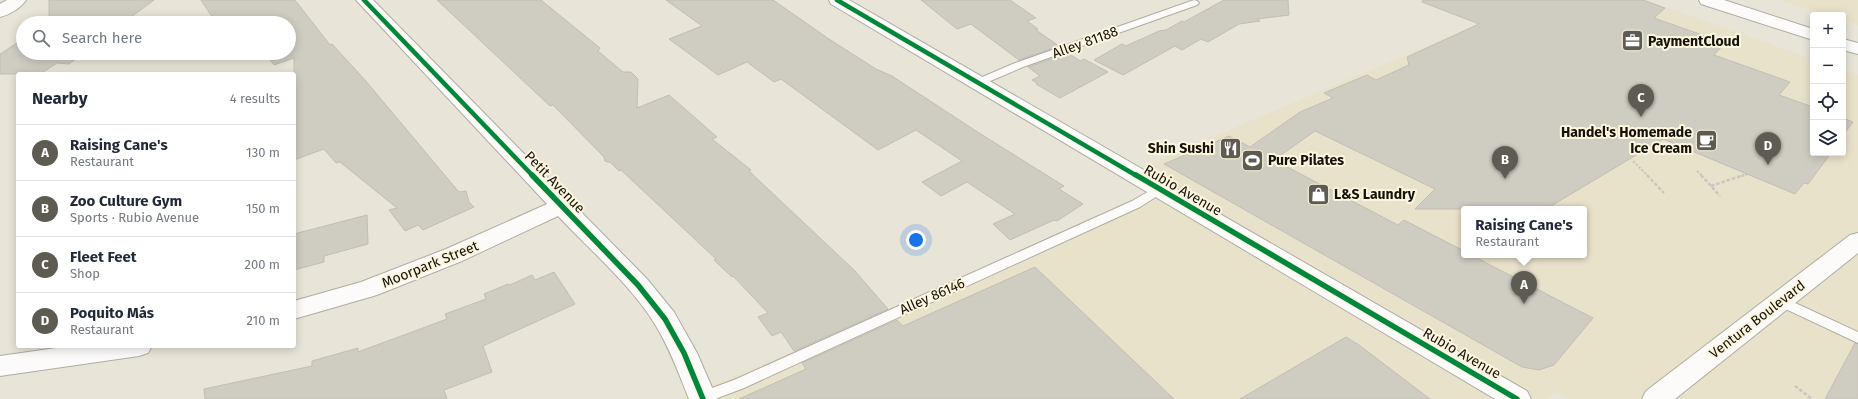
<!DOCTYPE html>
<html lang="en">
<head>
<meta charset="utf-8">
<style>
  :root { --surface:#fff; --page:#f2f2f3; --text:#1f2937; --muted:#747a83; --line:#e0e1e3; --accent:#5e5c52 }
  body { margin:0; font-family:"Fira Sans",sans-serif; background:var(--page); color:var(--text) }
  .controls { position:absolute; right:12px; top:12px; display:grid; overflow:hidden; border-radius:4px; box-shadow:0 2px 10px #0003 }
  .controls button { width:36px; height:36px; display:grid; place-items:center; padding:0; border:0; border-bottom:1px solid var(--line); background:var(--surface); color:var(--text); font:20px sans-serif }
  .you { position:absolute; left:916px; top:240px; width:14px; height:14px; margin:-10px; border:3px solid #fff; border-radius:50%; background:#1a73e8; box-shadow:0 0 0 6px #1a73e833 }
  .badge { display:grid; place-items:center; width:26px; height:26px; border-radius:50%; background:var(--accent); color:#fff; font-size:13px; font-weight:700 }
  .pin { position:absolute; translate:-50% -33px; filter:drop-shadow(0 1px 2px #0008) }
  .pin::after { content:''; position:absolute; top:21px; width:14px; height:12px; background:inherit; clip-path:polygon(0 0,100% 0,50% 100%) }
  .popup { position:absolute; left:1461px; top:206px; width:126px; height:52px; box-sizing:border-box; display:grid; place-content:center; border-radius:4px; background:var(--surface); filter:drop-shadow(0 1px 3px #0005); font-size:13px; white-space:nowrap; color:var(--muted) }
  .popup b { font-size:15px; color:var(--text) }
  .popup::after { content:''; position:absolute; left:50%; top:100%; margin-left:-8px; border:8px solid transparent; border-top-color:var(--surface) }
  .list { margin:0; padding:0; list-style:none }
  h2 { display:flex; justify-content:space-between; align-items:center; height:52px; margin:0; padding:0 16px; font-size:17px }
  h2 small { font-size:13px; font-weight:400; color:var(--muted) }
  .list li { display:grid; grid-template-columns:26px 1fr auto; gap:12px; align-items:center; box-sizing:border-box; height:56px; padding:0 16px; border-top:1px solid var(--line) }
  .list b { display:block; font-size:15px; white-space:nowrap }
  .list p { margin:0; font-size:13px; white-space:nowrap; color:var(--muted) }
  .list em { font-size:13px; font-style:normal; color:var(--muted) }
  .icon { flex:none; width:22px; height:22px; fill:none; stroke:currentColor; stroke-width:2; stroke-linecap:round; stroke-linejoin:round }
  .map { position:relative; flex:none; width:1858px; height:399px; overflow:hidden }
  .search { position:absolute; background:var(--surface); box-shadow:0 2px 10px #0003; left:16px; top:16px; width:280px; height:44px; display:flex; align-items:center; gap:10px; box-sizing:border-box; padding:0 14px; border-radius:22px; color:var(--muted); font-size:15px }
  .panel { position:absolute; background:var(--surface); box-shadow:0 2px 10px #0003; left:16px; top:72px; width:280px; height:276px; border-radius:4px }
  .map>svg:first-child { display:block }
  .built { fill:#e9e2cb; fill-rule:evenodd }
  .building { fill:#cfccc2; stroke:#c2beb4 }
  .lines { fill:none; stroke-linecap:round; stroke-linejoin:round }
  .service-casing { stroke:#afaca2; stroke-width:2 }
  .minor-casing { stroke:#afaca2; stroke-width:2 }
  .secondary-casing { stroke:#afaca2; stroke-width:2 }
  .primary-casing { stroke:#afaca2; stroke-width:2 }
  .path-far1 { stroke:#c8c6c2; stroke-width:2; stroke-dasharray:2.5 1.5; stroke-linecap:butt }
  .path { stroke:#c8c6c2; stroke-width:2.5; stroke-dasharray:3.5 2; stroke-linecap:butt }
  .service { fill:#fcfbf9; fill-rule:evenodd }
  .minor { fill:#fcfbf9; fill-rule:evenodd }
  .secondary { fill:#fcfbf9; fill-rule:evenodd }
  .primary { fill:#fcfbf9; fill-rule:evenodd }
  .cycleway-far1-casing { stroke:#fdf5dd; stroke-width:6 }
  .cycleway-casing { stroke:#fdf5dd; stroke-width:8 }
  .cycleway-far1 { stroke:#00873e; stroke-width:4.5 }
  .cycleway { stroke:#00873e; stroke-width:5.5 }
  .labels { text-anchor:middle; stroke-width:4; stroke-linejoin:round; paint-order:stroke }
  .poi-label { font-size:14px; font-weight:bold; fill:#14120a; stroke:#fdf5dd; text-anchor:start }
  .street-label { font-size:14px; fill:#14120a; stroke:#fdf5dd }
</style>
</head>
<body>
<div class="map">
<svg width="1858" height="399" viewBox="0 0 1858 399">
  <rect width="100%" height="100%" fill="#e8e4d7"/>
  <!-- built -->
  <g class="built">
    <path d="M 1534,0 L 1646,0 L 1813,59 L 1813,153 L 1843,153 L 1843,70 L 1858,75 L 1858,399 L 1568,399 L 1556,392 L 1546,399 L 680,399 L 1180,190 L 1145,166 ZM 1464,209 L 1584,209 L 1584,255 L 1464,255 Z"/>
    <path d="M 1778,0 L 1858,0 L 1858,25 L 1843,20 L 1843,15 L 1826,15 Z"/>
  </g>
  <!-- building -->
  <g class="building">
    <path d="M 49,0 L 154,0 L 123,23 L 40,23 L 49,17 Z"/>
    <path d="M 201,0 L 295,0 L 330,45 L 332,44 L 365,80 L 458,191 L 460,192 L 466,191 L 469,202 L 474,207 L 423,230 L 418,225 L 405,231 L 389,210 L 397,208 L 340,162 L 336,163 L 324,149 L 294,160 L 294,58 L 274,65 L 265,53 L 289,53 L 289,23 L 216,23 Z"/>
    <path d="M 437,0 L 541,0 L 600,48 L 598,51 L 623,72 L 631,72 L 638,79 L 637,108 L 669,95 L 717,137 L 712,139 L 751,170 L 749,171 L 854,270 L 888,309 L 794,351 L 781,332 L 772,336 L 758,317 L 768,313 L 733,276 L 732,277 L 714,260 L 716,259 L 621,170 L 619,171 L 611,163 L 605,161 L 604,157 L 553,105 L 550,106 Z"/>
    <path d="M 666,0 L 773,0 L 829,39 L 876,69 L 892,76 L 976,131 L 1064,186 L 1059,189 L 1083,204 L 1057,221 L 1054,220 L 1010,240 L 993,224 L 1015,214 L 967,182 L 941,196 L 922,182 L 962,161 L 916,130 L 878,150 L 781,79 L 774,82 L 747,62 L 718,75 L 669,39 L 702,26 Z"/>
    <path d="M 921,0 L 1010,0 L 1036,18 L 1027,21 L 1038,29 L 1036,30 L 1059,46 L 1019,60 L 971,24 L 957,29 Z"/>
    <path d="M 1224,0 L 1288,0 L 1289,15 L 1257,19 L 1260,21 L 1239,24 L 1208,42 L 1201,39 L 1182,50 L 1175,46 L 1123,75 L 1094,60 L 1122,44 L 1126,46 L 1159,31 L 1166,30 L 1182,21 L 1184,22 Z"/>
    <path d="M 1423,0 L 1643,0 L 1665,8 L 1654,18 L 1725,43 L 1714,55 L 1790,82 L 1779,95 L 1813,107 L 1813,153 L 1831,153 L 1808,184 L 1804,183 L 1795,194 L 1663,139 L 1546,209 L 1415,209 L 1435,189 L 1315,131 L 1274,160 L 1398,225 L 1404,220 L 1464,251 L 1464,255 L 1471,255 L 1593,318 L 1554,365 L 1539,370 L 1522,367 L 1164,164 L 1229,136 L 1250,147 L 1300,112 L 1333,98 L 1324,93 L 1367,75 L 1376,80 L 1409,65 L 1407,57 L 1479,24 L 1422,2 Z"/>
    <path d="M 23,39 L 23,53 L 83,53 L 69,64 L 57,63 L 40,74 L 0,74 L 0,54 Z"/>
    <path d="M 1068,53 L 1080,61 L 1084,59 L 1108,72 L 1060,98 L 1036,84 L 1037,83 L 1032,80 L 1040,76 L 1028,67 Z"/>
    <path d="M 1843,118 L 1853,122 L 1843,135 Z"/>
    <path d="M 367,215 L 368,244 L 324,256 L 324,262 L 294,270 L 294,234 Z"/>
    <path d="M 1035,267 L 1174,399 L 739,399 L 806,369 L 802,363 L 897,320 L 903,326 Z"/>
    <path d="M 554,272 L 575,304 L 483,346 L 492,372 L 444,390 L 447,399 L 205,399 L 204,389 L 312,366 L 312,361 L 358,348 L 358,352 L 447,319 L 445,314 L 486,299 L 484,294 L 508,284 L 510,285 L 532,275 L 535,280 Z"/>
    <path d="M 1346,337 L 1359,345 L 1430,399 L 1240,399 Z"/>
    <path d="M 1855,343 L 1858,344 L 1858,399 L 1825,399 Z"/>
  </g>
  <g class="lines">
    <defs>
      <g id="service">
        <path d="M 1194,0 L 1197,1 L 1199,3 L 1197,5 L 1023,67 L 981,85 L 977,86 L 972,83 L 973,81 L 1015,63 Z"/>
        <path d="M 1158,186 L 1162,187 L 1164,190 L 1162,193 L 1140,207 L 744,388 L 715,399 L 691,399 L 693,395 L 734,380 L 1132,201 Z"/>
        <path d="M 1780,296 L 1858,332 L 1858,343 L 1775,304 L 1773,301 L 1775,298 Z"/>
      </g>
      <g id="minor">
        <path d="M 7,0 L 26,0 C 21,8 9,15 0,17 L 0,4 Z"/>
        <path d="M 356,0 L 373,0 L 647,279 L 674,312 L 697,353 L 717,399 L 689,399 C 679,374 670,349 656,326 C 634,288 589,249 558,216 L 462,261 L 377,295 L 294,319 L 294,301 L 361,282 L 446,249 L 547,204 Z"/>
        <path d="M 829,0 L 849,0 L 1527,391 L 1531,399 L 1495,399 L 831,4 Z"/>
        <path d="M 70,346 L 152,346 L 148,353 L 139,356 L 0,376 L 0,356 Z"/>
      </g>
      <g id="secondary">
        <path d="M 1699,0 L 1724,0 L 1813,29 L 1813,40 L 1701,4 Z"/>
        <path d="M 1843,39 L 1858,43 L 1858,54 L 1843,50 Z"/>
      </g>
      <path id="primary" d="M 1858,233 L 1858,253 L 1675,399 L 1642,399 L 1646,391 L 1850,235 Z"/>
    </defs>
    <!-- service casing -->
    <use href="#service" class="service-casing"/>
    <!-- minor casing -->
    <use href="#minor" class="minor-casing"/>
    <!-- secondary casing -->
    <use href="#secondary" class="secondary-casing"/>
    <!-- primary casing -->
    <use href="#primary" class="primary-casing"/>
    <!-- path-far1 -->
    <g class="path-far1">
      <path d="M 1633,161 L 1648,176"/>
      <path d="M 1697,171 L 1702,176"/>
      <path d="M 1741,176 L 1748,174"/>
    </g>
    <!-- path -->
    <g class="path">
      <path d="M 1647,175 L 1664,193"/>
      <path d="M 1701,175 L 1720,196"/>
      <path d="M 1711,186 L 1744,175"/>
      <path d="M 1795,386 L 1812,399"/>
    </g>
    <!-- service -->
    <use href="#service" class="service"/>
    <!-- minor -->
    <use href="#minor" class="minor"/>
    <!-- secondary -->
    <use href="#secondary" class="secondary"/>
    <!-- primary -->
    <use href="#primary" class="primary"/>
    <defs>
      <g id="cycleway-far1">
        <path d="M 364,0 L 533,176"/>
        <path d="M 837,0 L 1137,176"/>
      </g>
      <g id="cycleway">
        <path d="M 532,175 L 638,285 L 665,319 L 684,353 L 703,399"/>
        <path d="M 1136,175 L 1517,399"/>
      </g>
    </defs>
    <!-- cycleway-far1 casing -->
    <use href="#cycleway-far1" class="cycleway-far1-casing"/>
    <!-- cycleway casing -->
    <use href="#cycleway" class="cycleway-casing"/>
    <!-- cycleway-far1 -->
    <use href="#cycleway-far1" class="cycleway-far1"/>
    <!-- cycleway -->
    <use href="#cycleway" class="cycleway"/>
  </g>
  <!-- icons -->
  <defs>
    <symbol id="office-square" viewBox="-11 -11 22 22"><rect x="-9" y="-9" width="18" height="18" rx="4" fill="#5e5c52" stroke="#fdf5dd"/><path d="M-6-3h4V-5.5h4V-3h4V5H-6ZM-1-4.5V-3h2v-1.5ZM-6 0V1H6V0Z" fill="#fff"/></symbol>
    <symbol id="cafe-square" viewBox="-11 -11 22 22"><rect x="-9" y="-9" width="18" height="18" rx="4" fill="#5e5c52" stroke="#fdf5dd"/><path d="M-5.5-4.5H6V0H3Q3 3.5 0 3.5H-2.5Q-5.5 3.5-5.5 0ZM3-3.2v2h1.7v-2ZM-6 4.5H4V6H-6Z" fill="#fff"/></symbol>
    <symbol id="restaurant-square" viewBox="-11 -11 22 22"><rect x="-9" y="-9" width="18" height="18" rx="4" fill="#5e5c52" stroke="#fdf5dd"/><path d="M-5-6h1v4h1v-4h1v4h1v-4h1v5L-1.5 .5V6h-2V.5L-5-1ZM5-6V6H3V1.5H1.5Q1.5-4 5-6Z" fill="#fff"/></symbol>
    <symbol id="stadium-square" viewBox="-11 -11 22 22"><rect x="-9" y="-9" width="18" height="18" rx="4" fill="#5e5c52" stroke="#fdf5dd"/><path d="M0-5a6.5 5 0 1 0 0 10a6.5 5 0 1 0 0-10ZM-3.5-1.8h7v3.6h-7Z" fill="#fff"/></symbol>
    <symbol id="shop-square" viewBox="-11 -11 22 22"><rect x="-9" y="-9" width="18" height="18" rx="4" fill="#5e5c52" stroke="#fdf5dd"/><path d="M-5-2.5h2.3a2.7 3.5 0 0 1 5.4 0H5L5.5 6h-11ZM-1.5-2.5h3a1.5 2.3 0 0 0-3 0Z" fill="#fff"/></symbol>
  </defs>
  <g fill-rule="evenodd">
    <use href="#office-square" x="1620" y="28" width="25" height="25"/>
    <use href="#cafe-square" x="1694" y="128" width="25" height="25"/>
    <use href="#restaurant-square" x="1218" y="136" width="25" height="25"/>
    <use href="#stadium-square" x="1240" y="148" width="25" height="25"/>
    <use href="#shop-square" x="1306" y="182" width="25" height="25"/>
  </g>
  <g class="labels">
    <!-- poi labels -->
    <g class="poi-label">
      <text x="1648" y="46">PaymentCloud</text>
      <text x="1692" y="137" text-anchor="end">Handel's Homemade<tspan x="1692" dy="16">Ice Cream</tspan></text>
      <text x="1214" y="153" text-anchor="end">Shin Sushi</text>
      <text x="1268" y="165">Pure Pilates</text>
      <text x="1334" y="199">L&amp;S Laundry</text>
    </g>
    <!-- street labels -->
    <g class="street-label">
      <text transform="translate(1085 42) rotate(-20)" y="5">Alley 81188</text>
      <text transform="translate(555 182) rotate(46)" y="5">Petit Avenue</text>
      <text transform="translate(1183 190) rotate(30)" y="5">Rubio Avenue</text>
      <text transform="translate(430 264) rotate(-22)" y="5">Moorpark Street</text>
      <text transform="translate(932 296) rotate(-24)" y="5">Alley 86146</text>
      <text transform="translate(1757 319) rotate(-38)" y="5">Ventura Boulevard</text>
      <text transform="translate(1462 353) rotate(30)" y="5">Rubio Avenue</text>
    </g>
  </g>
</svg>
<div class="controls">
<button>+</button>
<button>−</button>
<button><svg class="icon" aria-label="locate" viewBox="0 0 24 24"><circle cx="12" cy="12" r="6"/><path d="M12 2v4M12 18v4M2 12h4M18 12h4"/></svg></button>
<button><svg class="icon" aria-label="layers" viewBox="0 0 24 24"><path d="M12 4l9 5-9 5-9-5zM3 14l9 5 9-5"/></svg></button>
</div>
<div class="you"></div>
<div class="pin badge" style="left:1524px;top:304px">A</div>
<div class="popup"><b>Raising Cane's</b>Restaurant</div>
<div class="pin badge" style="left:1505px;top:179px">B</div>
<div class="pin badge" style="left:1641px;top:117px">C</div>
<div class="pin badge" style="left:1768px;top:165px">D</div>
<div class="search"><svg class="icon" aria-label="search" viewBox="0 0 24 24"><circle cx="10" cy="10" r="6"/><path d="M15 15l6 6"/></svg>Search here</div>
<section class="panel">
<h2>Nearby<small>4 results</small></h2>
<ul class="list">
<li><span class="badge">A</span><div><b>Raising Cane's</b><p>Restaurant</p></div><em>130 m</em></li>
<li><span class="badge">B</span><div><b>Zoo Culture Gym</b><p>Sports · Rubio Avenue</p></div><em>150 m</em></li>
<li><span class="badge">C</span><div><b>Fleet Feet</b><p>Shop</p></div><em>200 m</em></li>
<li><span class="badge">D</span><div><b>Poquito Más</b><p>Restaurant</p></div><em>210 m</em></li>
</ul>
</section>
</div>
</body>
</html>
